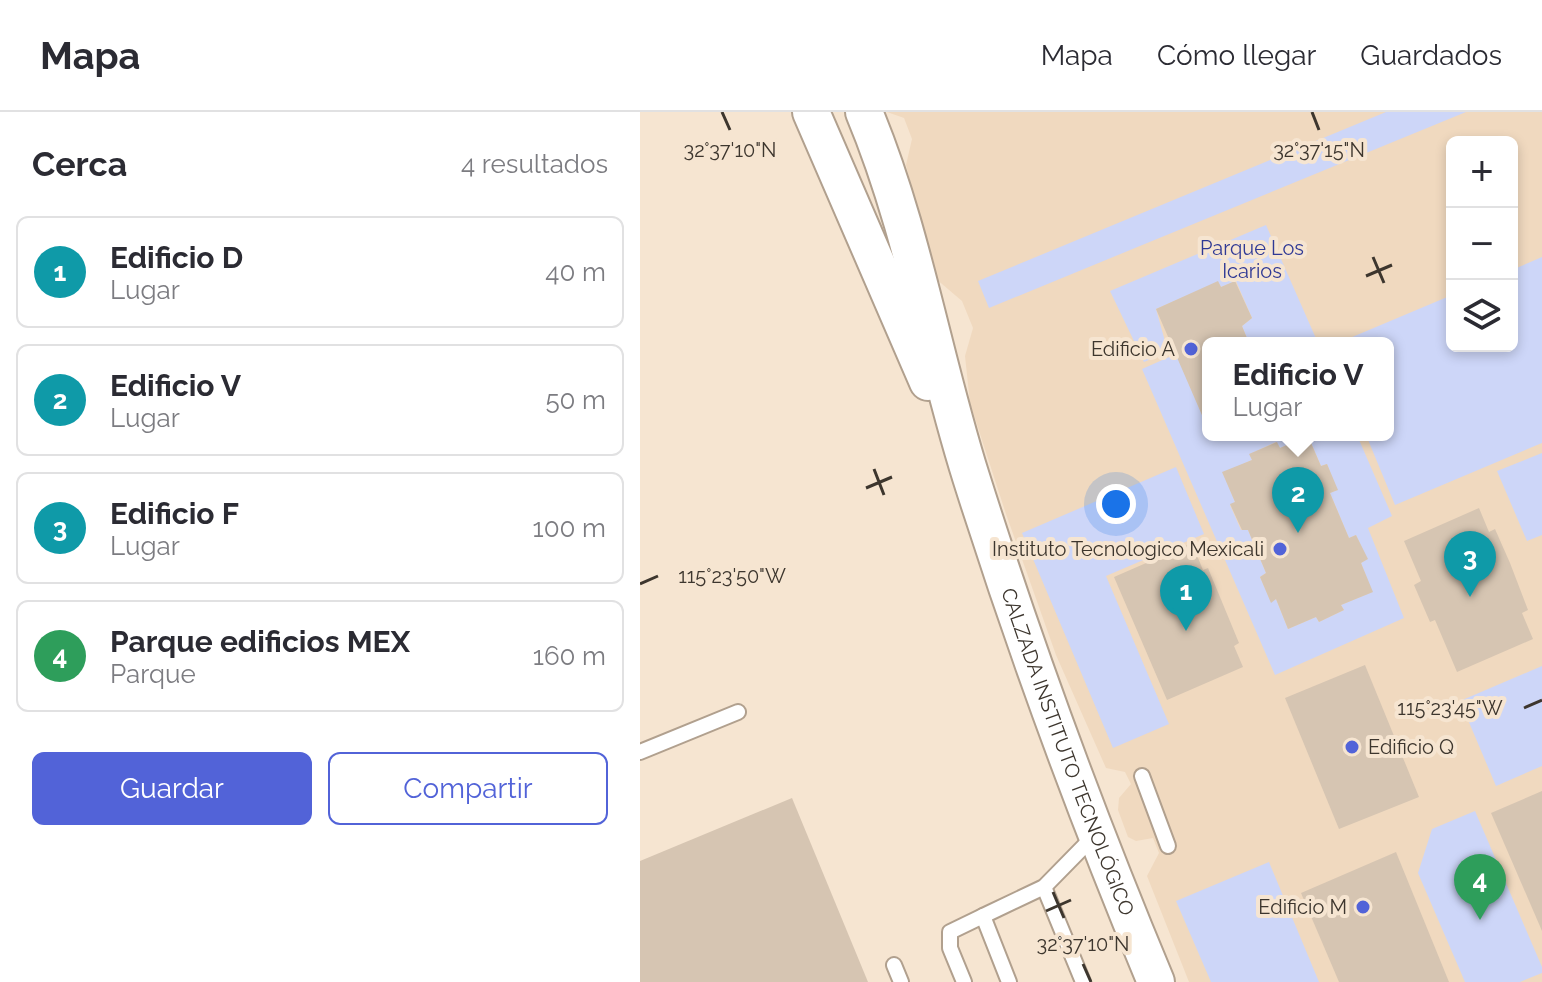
<!DOCTYPE html>
<html lang="es">
<head>
<meta charset="utf-8">
<style>
  :root { --surface:#fff; --page:#f7f7f7; --text:#2b2b33; --muted:#7c7c81; --line:#e1e1e2; --accent:#5263d8 }
  body { margin:0; font-family:Raleway,sans-serif; background:var(--page); color:var(--text) }
  .controls { position:absolute; right:24px; top:24px; display:grid; overflow:hidden; border-radius:12px; box-shadow:0 4px 12px #0003 }
  .controls button { width:72px; height:72px; display:grid; place-items:center; padding:0; border:0; border-bottom:2px solid var(--line); background:var(--surface); color:var(--text); font:40px sans-serif }
  .you { position:absolute; left:476px; top:392px; width:28px; height:28px; margin:-20px; border:6px solid #fff; border-radius:50%; background:#1a73e8; box-shadow:0 0 0 12px #1a73e833 }
  .badge { display:grid; place-items:center; width:52px; height:52px; border-radius:50%; background:var(--accent); color:#fff; font-size:26px; font-weight:700 }
  .pin { position:absolute; translate:-50% -66px; filter:drop-shadow(0 2px 4px #0008) }
  .pin::after { content:''; position:absolute; top:42px; width:28px; height:24px; background:inherit; clip-path:polygon(0 0,100% 0,50% 100%) }
  .popup { position:absolute; left:562px; top:225px; width:192px; height:104px; box-sizing:border-box; display:grid; place-content:center; border-radius:12px; background:var(--surface); filter:drop-shadow(0 2px 6px #0005); font-size:26px; white-space:nowrap; color:var(--muted) }
  .popup b { font-size:30px; color:var(--text) }
  .popup::after { content:''; position:absolute; left:50%; top:100%; margin-left:-16px; border:16px solid transparent; border-top-color:var(--surface) }
  .list { margin:0; padding:0; list-style:none }
  h2 { display:flex; justify-content:space-between; align-items:center; height:104px; margin:0; padding:0 32px; font-size:34px }
  h2 small { font-size:26px; font-weight:400; color:var(--muted) }
  .list li { display:grid; grid-template-columns:52px 1fr auto; gap:24px; align-items:center; box-sizing:border-box; height:112px; margin:0 16px 16px; padding:0 16px; border:2px solid var(--line); border-radius:12px }
  .list b { display:block; font-size:30px; white-space:nowrap }
  .list p { margin:0; font-size:26px; white-space:nowrap; color:var(--muted) }
  .list em { font-size:26px; font-style:normal; color:var(--muted) }
  .actions { display:flex; gap:16px; padding:24px 32px }
  .actions a { flex:1; padding:18px 0; border:2px solid var(--accent); border-radius:12px; text-align:center; font-size:28px; color:var(--accent) }
  .actions .main { background:var(--accent); color:#fff }
  .icon { flex:none; width:44px; height:44px; fill:none; stroke:currentColor; stroke-width:2; stroke-linecap:round; stroke-linejoin:round }
  .map { position:relative; flex:none; width:902px; height:870px; overflow:hidden }
  header { display:flex; align-items:center; gap:48px; box-sizing:border-box; height:112px; padding:0 40px; background:var(--surface); border-bottom:2px solid var(--line) }
  header strong { font-size:38px }
  nav { display:flex; gap:44px; margin-inline-start:auto; font-size:28px }
  main { display:flex }
  aside { flex:1; background:var(--surface) }
  .map>svg:first-child { display:block }
  .built { fill:#f0d9bf; fill-rule:evenodd }
  .green { fill:#cdd6f8; fill-rule:evenodd }
  .building { fill:#d6c5b2 }
  .lines { fill:none; stroke-linecap:round; stroke-linejoin:round }
  .service-casing { stroke:#b1a08e; stroke-width:18 }
  .tertiary-casing { stroke:#b1a08e; stroke-width:40 }
  .service { stroke:#fff; stroke-width:14 }
  .tertiary { stroke:#fff; stroke-width:36 }
  .ticks { fill:none; stroke:#3d362e; stroke-width:3 }
  .poi-dot { fill:#5263d8; stroke:#f6e5d1; stroke-width:3 }
  .labels { text-anchor:middle; stroke-width:8; stroke-linejoin:round; paint-order:stroke }
  .park-label { font-size:20px; fill:#2f3995; stroke:#f6e5d1 }
  .poi-label { font-size:20px; fill:#3d362e; stroke:#f6e5d1; text-anchor:end }
  .street-label { font-size:20px; fill:#3d362e; stroke:#f6e5d1 }
  .ticks-label { font-size:20px; text-anchor:middle; fill:#3d362e; stroke:#f6e5d1; stroke-width:8; stroke-linejoin:round; paint-order:stroke }
</style>
</head>
<body>
<header>
<strong>Mapa</strong>
<nav><a>Mapa</a><a>Cómo llegar</a><a>Guardados</a></nav>
</header>
<main>
<aside>
<h2>Cerca<small>4 resultados</small></h2>
<ul class="list">
<li><span class="badge" style="background:#0f9aa8">1</span><div><b>Edificio D</b><p>Lugar</p></div><em>40 m</em></li>
<li><span class="badge" style="background:#0f9aa8">2</span><div><b>Edificio V</b><p>Lugar</p></div><em>50 m</em></li>
<li><span class="badge" style="background:#0f9aa8">3</span><div><b>Edificio F</b><p>Lugar</p></div><em>100 m</em></li>
<li><span class="badge" style="background:#2e9e5b">4</span><div><b>Parque edificios MEX</b><p>Parque</p></div><em>160 m</em></li>
</ul>
<div class="actions"><a class="main">Guardar</a><a>Compartir</a></div>
</aside>
<div class="map">
<svg width="902" height="870" viewBox="0 0 902 870">
  <rect width="100%" height="100%" fill="#f6e5d1"/>
  <!-- built -->
  <path class="built" d="M 247,0 L 902,0 L 902,870 L 549,870 L 507,764 L 519,741 L 513,726 L 496,729 L 488,725 L 478,698 L 479,686 L 491,672 L 485,660 L 466,656 L 416,543 L 366,402 L 330,291 L 325,244 L 333,216 L 322,189 L 295,166 L 266,53 L 272,27 L 264,6 ZM 812,30 L 872,30 L 872,234 L 812,234 ZM 568,231 L 748,231 L 748,323 L 568,323 Z"/>
  <!-- green -->
  <g class="green">
    <path d="M 746,0 L 826,0 L 349,196 L 338,169 Z"/>
    <path d="M 626,113 L 678,231 L 609,231 L 602,214 L 612,206 L 596,169 L 581,175 L 578,170 L 516,197 L 528,240 L 504,250 L 470,179 Z"/>
    <path d="M 902,145 L 902,331 L 755,393 L 726,323 L 748,323 L 748,231 L 698,231 L 812,183 L 812,234 L 872,234 L 872,158 Z"/>
    <path d="M 536,242 L 563,305 L 568,303 L 568,323 L 717,323 L 752,404 L 728,416 L 764,506 L 635,563 L 502,257 ZM 668,324 L 681,354 L 687,352 L 697,378 L 690,381 L 709,426 L 716,423 L 727,447 L 721,451 L 732,480 L 701,493 L 704,498 L 679,510 L 676,505 L 648,517 L 636,487 L 631,490 L 620,465 L 626,461 L 608,418 L 601,418 L 590,393 L 595,390 L 583,361 L 612,348 L 610,342 L 636,330 L 640,336 Z"/>
    <path d="M 902,341 L 902,423 L 887,429 L 857,359 Z"/>
    <path d="M 536,355 L 564,422 L 466,464 L 529,612 L 473,636 L 382,421 Z"/>
    <path d="M 902,554 L 902,654 L 856,674 L 820,589 Z"/>
    <path d="M 835,699 L 902,855 L 902,861 L 880,870 L 825,870 L 778,761 L 792,717 Z"/>
    <path d="M 629,750 L 679,870 L 571,870 L 536,789 Z"/>
  </g>
  <!-- building -->
  <g class="building">
    <path d="M 578,169 L 581,175 L 595,169 L 612,206 L 602,214 L 609,231 L 568,231 L 568,317 L 516,197 Z"/>
    <path d="M 668,324 L 681,354 L 687,352 L 698,378 L 690,381 L 709,426 L 716,423 L 728,447 L 721,451 L 733,480 L 701,493 L 704,498 L 679,510 L 676,505 L 648,517 L 636,487 L 631,491 L 620,465 L 626,461 L 608,418 L 602,418 L 590,392 L 595,390 L 582,360 L 612,348 L 609,342 L 637,330 L 640,336 Z"/>
    <path d="M 839,396 L 849,420 L 855,417 L 870,451 L 888,498 L 882,501 L 893,527 L 817,560 L 795,508 L 790,510 L 774,473 L 781,469 L 764,429 Z"/>
    <path d="M 552,431 L 563,458 L 568,456 L 599,531 L 594,534 L 603,555 L 527,588 L 474,465 Z"/>
    <path d="M 725,553 L 779,685 L 699,717 L 645,586 Z"/>
    <path d="M 902,679 L 902,819 L 851,701 Z"/>
    <path d="M 152,686 L 228,870 L 0,870 L 0,749 Z"/>
    <path d="M 756,740 L 809,870 L 699,870 L 661,781 Z"/>
  </g>
  <g class="lines">
    <defs>
      <g id="service">
        <path d="M 0,640 L 98,600"/>
        <path d="M 502,664 L 528,734"/>
        <path d="M 404,775 L 443,870"/>
        <path d="M 254,853 L 261,870"/>
        <path d="M 324,870 L 310,836 L 310,820 L 343,804"/>
        <path d="M 369,870 L 343,804 L 404,775 L 455,723"/>
      </g>
      <g id="tertiary">
        <path d="M 171,0 L 288,270"/>
        <path id="s1" d="M 224,0 C 273,117 293,245 331,365 C 385,536 447,705 516,870"/>
      </g>
    </defs>
    <!-- service casing -->
    <use href="#service" class="service-casing"/>
    <!-- tertiary casing -->
    <use href="#tertiary" class="tertiary-casing"/>
    <!-- service -->
    <use href="#service" class="service"/>
    <!-- tertiary -->
    <use href="#tertiary" class="tertiary"/>
  </g>
  <!-- ticks -->
  <path class="ticks" d="M 82,0 L 90,18M 672,0 L 679,18M 733,145 L 744,171M 726,164 L 752,153M 234,357 L 244,383M 226,376 L 252,365M 0,472 L 18,464M 884,596 L 902,588M 413,780 L 424,806M 406,799 L 431,788M 443,852 L 451,870"/>
  <!-- markers -->
  <g class="poi-dot">
    <circle cx="551" cy="237" r="8"/>
    <circle cx="640" cy="437" r="8"/>
    <circle cx="712" cy="635" r="8"/>
    <circle cx="723" cy="795" r="8"/>
  </g>
  <g class="labels">
    <!-- park labels -->
    <g class="park-label">
      <text x="612" y="143">Parque Los<tspan x="612" dy="23">Icarios</tspan></text>
    </g>
    <!-- poi labels -->
    <g class="poi-label">
      <text x="535" y="244">Edificio A</text>
      <text x="624" y="444">Instituto Tecnologico Mexicali</text>
      <text x="728" y="642" text-anchor="start">Edificio Q</text>
      <text x="707" y="802">Edificio M</text>
    </g>
    <!-- street labels -->
    <g class="street-label">
      <text dy="7" stroke="none"><textPath href="#s1" startOffset="672">CALZADA INSTITUTO TECNOLÓGICO</textPath></text>
    </g>
  </g>
  <g class="ticks-label">
    <text x="90" y="45">32°37'10"N</text>
    <text x="679" y="45">32°37'15"N</text>
    <text x="92" y="471">115°23'50"W</text>
    <text x="810" y="603">115°23'45"W</text>
    <text x="443" y="839">32°37'10"N</text>
  </g>
</svg>
<div class="controls">
<button>+</button>
<button>−</button>
<button><svg class="icon" aria-label="layers" viewBox="0 0 24 24"><path d="M12 4l9 5-9 5-9-5zM3 14l9 5 9-5"/></svg></button>
</div>
<div class="you"></div>
<div class="pin badge" style="left:546px;top:519px;background:#0f9aa8">1</div>
<div class="pin badge" style="left:658px;top:421px;background:#0f9aa8">2</div>
<div class="popup"><b>Edificio V</b>Lugar</div>
<div class="pin badge" style="left:830px;top:485px;background:#0f9aa8">3</div>
<div class="pin badge" style="left:840px;top:808px;background:#2e9e5b">4</div>
</div>
</main>
</body>
</html>
